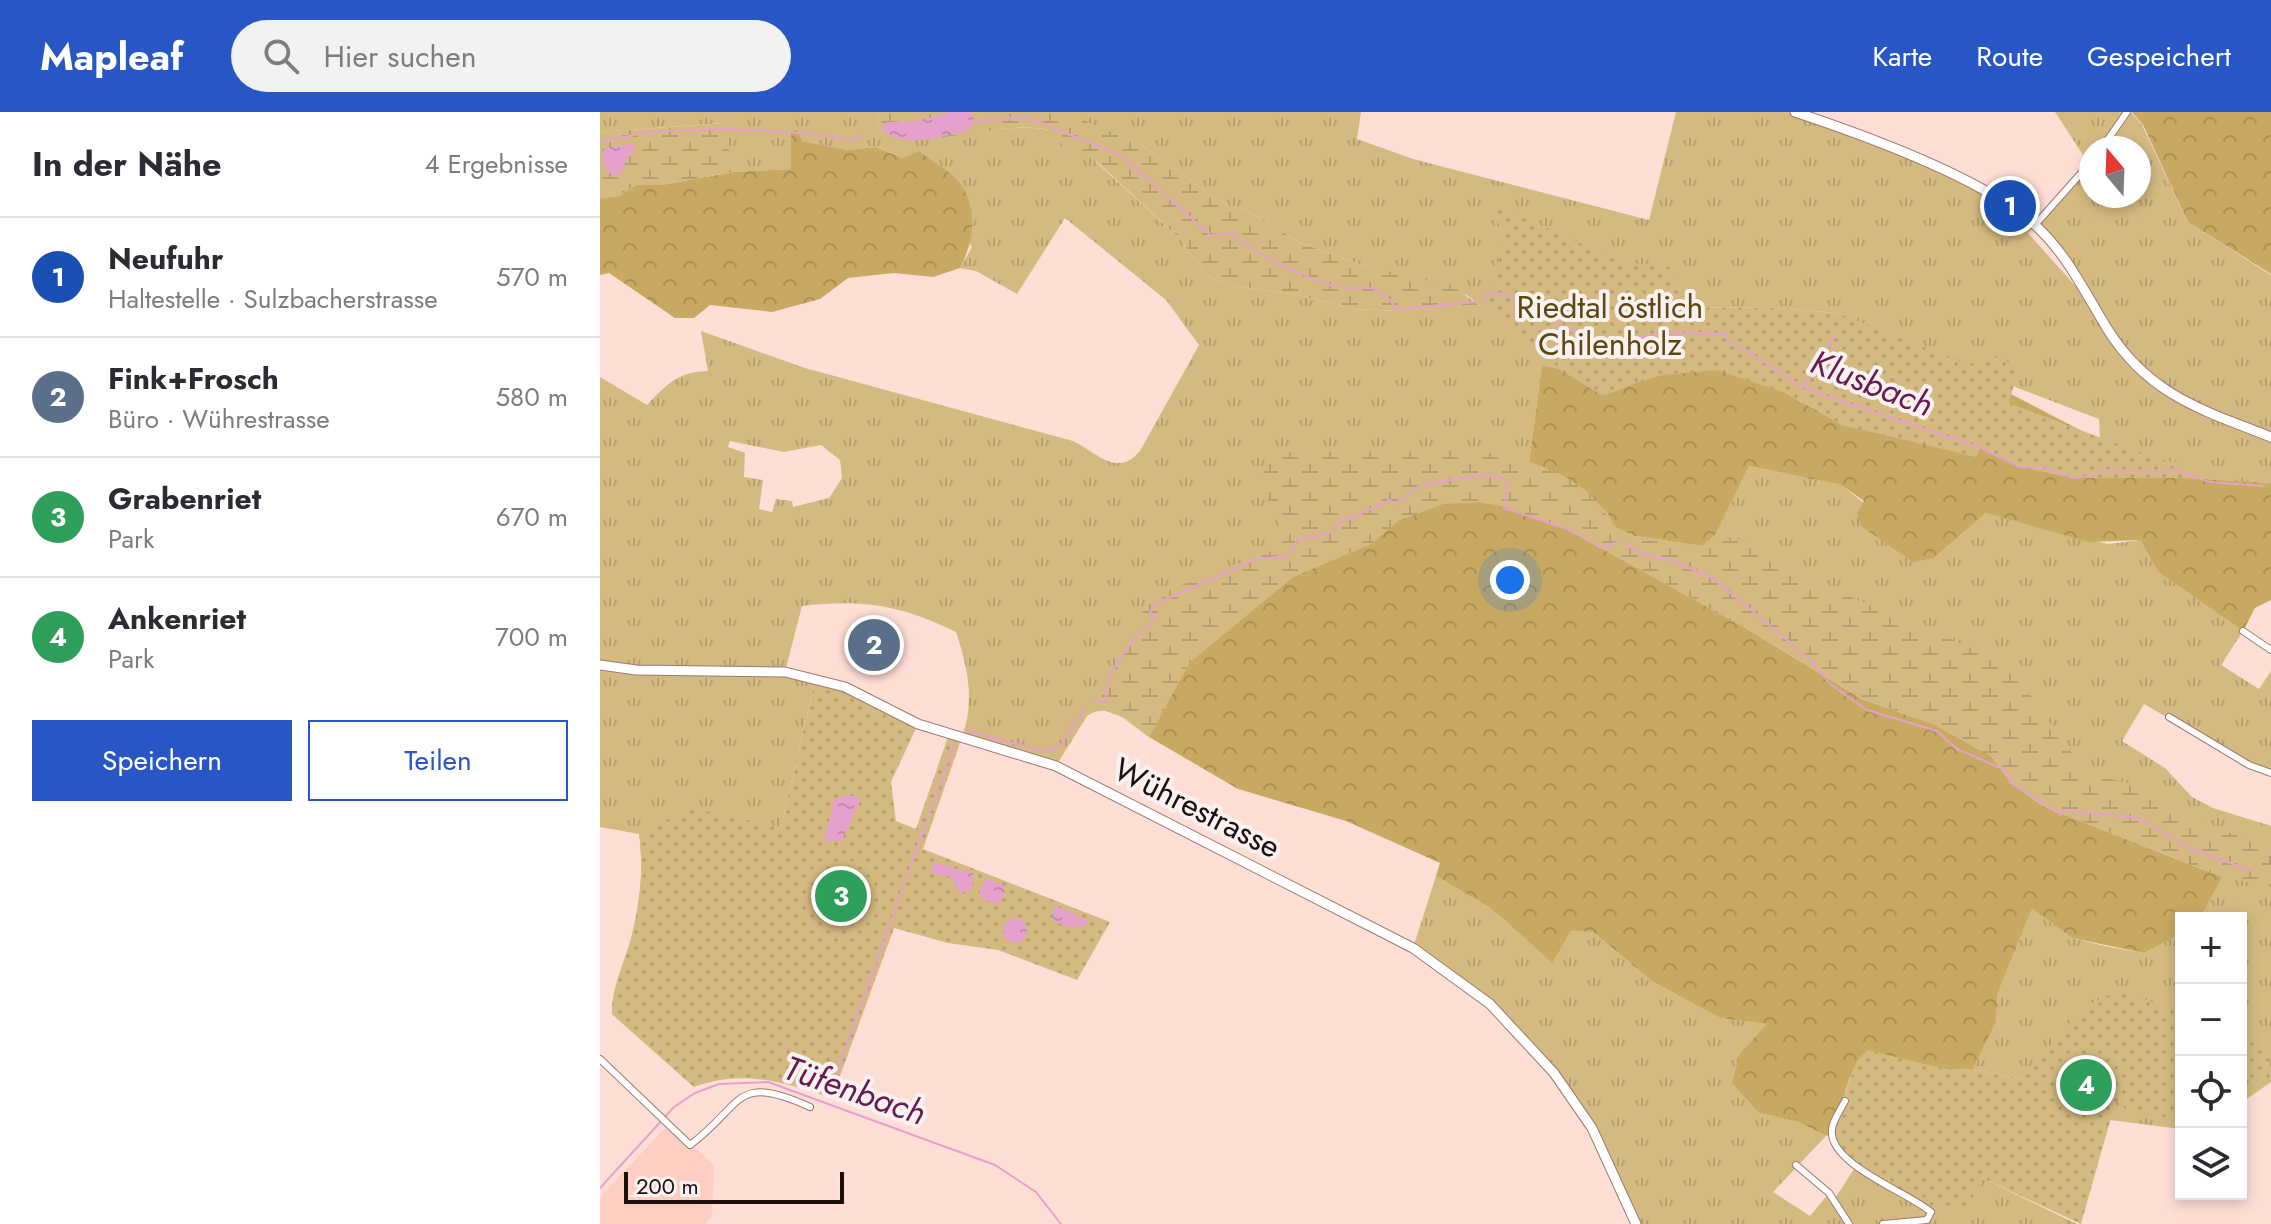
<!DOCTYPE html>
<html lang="de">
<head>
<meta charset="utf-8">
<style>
  :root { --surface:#fff; --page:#f2f2f3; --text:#2b2b33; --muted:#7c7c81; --line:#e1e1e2; --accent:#2857c5 }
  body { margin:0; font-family:Jost,sans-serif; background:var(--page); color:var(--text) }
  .controls { position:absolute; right:24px; bottom:24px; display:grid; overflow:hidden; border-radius:0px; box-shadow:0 4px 12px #0003 }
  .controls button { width:72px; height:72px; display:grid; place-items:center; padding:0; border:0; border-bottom:2px solid var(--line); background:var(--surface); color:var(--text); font:40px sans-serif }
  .compass { position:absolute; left:1479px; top:24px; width:72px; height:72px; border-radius:50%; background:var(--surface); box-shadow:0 4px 12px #0003; rotate:341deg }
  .scale { position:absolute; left:24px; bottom:20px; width:220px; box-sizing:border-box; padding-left:8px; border:4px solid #1c0f0c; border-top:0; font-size:22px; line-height:28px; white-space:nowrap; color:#1c0f0c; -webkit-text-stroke:6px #faf2f0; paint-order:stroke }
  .you { position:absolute; left:910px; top:468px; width:28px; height:28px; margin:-20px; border:6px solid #fff; border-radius:50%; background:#1a73e8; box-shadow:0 0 0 12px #1a73e833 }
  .badge { display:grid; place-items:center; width:52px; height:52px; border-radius:50%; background:var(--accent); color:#fff; font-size:26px; font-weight:700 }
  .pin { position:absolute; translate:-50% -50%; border:4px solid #fff; box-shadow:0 2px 8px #0006 }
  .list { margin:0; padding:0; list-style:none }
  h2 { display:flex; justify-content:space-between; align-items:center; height:104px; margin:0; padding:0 32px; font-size:34px }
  h2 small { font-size:26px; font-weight:400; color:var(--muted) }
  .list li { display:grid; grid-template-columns:52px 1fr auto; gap:24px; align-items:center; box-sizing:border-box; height:120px; padding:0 32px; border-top:2px solid var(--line) }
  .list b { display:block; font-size:30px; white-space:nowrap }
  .list p { margin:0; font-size:26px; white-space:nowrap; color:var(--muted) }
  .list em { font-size:26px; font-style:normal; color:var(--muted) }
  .actions { display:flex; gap:16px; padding:24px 32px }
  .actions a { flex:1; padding:18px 0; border:2px solid var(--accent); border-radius:0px; text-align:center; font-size:28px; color:var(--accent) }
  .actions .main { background:var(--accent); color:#fff }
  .icon { flex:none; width:44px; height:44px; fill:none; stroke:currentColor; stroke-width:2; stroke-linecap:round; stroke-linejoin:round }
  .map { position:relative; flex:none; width:1671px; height:1112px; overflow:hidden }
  header { display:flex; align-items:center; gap:48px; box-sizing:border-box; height:112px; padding:0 40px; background:var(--accent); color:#fff }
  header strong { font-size:38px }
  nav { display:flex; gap:44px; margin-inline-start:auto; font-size:28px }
  .search { width:560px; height:72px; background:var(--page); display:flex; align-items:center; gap:20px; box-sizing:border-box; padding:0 28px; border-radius:44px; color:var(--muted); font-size:30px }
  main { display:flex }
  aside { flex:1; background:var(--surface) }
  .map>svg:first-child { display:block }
  .built { fill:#fecec2 }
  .grass { fill:url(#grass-tufts); fill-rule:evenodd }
  .forest { fill:url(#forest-crowns) }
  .wetland { fill:url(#wetland-marsh) }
  .park { fill:url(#park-dots) }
  .water { fill:url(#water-ripples) }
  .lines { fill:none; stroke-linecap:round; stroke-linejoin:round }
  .stream { stroke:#e5a1cb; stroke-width:2 }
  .street-casing { stroke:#9d7970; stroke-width:8 }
  .secondary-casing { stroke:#9d7970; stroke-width:11 }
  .street { stroke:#fff; stroke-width:6 }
  .secondary { stroke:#fff; stroke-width:9 }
  .labels { text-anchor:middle; stroke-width:8; stroke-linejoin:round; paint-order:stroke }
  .park-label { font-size:32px; fill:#5d470f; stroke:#faf2f0 }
  .street-label { font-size:32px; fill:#1c0f0c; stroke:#faf2f0 }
  .water-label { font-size:34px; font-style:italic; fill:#671951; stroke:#faf2f0 }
</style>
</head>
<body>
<header>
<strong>Mapleaf</strong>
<div class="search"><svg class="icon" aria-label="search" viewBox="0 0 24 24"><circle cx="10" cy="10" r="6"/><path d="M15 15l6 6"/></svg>Hier suchen</div>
<nav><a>Karte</a><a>Route</a><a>Gespeichert</a></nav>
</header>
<main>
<aside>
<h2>In der Nähe<small>4 Ergebnisse</small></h2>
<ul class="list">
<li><span class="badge" style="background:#1a4fb4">1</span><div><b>Neufuhr</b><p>Haltestelle · Sulzbacherstrasse</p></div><em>570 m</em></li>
<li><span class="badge" style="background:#5c6f8a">2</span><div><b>Fink+Frosch</b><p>Büro · Wührestrasse</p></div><em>580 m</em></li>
<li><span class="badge" style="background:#2e9e5b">3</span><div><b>Grabenriet</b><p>Park</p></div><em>670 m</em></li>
<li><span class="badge" style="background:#2e9e5b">4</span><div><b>Ankenriet</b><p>Park</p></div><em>700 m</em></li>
</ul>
<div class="actions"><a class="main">Speichern</a><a>Teilen</a></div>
</aside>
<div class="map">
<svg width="1671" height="1112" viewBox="0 0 1671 1112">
  <defs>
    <pattern id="grass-tufts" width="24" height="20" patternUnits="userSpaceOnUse" patternTransform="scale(2)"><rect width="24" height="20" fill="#d4ba81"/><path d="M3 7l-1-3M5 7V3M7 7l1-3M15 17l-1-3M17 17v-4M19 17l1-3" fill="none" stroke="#b59f6e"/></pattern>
    <pattern id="forest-crowns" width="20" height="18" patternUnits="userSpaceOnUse" patternTransform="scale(2)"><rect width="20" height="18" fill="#c8a962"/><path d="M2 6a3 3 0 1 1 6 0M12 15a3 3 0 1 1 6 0" fill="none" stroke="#ab9054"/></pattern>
    <pattern id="wetland-marsh" width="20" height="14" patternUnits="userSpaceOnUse" patternTransform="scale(2)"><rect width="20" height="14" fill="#d4ba81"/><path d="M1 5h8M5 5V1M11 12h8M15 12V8" fill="none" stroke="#b59f6e"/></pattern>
    <pattern id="park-dots" width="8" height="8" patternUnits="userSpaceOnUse" patternTransform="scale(2)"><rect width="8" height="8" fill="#d4ba81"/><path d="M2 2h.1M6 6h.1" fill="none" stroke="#b59f6e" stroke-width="1.8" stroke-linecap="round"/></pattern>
    <pattern id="water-ripples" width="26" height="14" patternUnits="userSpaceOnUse" patternTransform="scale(2)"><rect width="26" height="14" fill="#e5a1cb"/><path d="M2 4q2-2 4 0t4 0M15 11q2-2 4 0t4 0" fill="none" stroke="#c489ad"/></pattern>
  </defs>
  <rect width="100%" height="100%" fill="#ffded6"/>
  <!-- built -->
  <path class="built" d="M 69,1012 L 114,1053 L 112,1104 L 105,1112 L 0,1112 L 0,1085 Z"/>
  <!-- grass -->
  <g class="grass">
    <path d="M 0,0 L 279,0 L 278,16 C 309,40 402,7 449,18 L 453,0 L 761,0 L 757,27 L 813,47 L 1049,108 L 1076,0 L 1195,0 L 1360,68 L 1435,113 L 1489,52 L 1455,0 L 1531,0 L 1542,13 L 1588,110 L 1671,163 L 1671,371 L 1570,365 L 1500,328 L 1499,307 L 1321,239 L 1237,201 L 1176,196 L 1082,195 L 1223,288 L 1003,284 L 960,257 L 942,253 L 929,350 L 952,359 L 1006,399 L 1016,416 L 1035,424 L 1103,434 L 1116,422 L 1149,354 L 1241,373 L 1334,446 L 1386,401 L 1508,432 L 1540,428 L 1558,460 L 1643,519 L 1621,553 L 1659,577 L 1671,559 L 1671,661 L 1649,653 L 1544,592 L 1522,629 L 1565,656 L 1592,685 L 1613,696 L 1671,714 L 1671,970 L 1641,991 L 1641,806 L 1600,806 L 1621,765 L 1147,517 L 967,417 L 589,551 L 549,625 C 532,612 509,588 487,604 L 456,654 L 362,625 C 375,589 368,556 356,520 C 300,493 264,487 202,494 L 185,560 L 216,565 L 181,715 L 94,975 L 12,902 C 12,873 25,851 32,823 C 40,789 44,757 39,722 L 0,715 L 0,265 L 47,293 C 66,273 79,259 108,259 L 101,219 L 205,256 L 473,329 C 495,339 517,367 540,339 L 599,233 L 566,188 L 465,106 L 417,182 L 376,159 L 360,156 L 372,135 L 303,46 L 277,35 L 248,38 L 201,29 L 197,17 L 191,19 L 192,57 L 133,60 L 123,11 L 0,20 ZM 540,32 L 622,91 L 651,101 L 701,131 L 767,155 L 867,183 L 880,194 L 801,199 L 753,197 L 698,183 L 629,173 L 606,163 L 580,127 L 495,49 ZM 1491,36 L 1539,36 L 1539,84 L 1491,84 ZM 1435,114 L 1495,196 L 1428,121 ZM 130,329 L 184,340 L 221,333 L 240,348 L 242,366 L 229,386 L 193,395 L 192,389 L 176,387 L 172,400 L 159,397 L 163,368 L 144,365 L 145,341 L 128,335 Z"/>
    <path d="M 836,764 L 892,797 L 951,850 L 971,819 L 993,820 L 1053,870 L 1120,906 L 1168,912 L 1140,941 L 1159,1001 L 1198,1010 L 1226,1024 L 1173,1080 L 1210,1104 L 1229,1081 L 1234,1088 L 1256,1054 L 1331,1099 L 1333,1090 L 1382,1066 L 1477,1112 L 1036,1112 L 976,991 L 890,892 L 813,836 Z"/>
    <path d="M 1432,797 L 1472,826 L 1509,835 L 1544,841 L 1581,822 L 1581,1017 L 1510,1008 L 1422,967 L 1373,957 L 1396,910 L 1398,881 Z"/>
  </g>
  <!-- forest -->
  <g class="forest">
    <path d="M 1532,0 L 1671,0 L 1671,162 L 1588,110 L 1543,13 Z"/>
    <path d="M 197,17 L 202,29 L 248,38 L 276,35 L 303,46 L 319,39 C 331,49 356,62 363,76 C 378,101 373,132 360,156 L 333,165 L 294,161 L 248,166 L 220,187 L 172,200 L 110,193 L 94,206 L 75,206 L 9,161 L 0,163 L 0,86 L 18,84 L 36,73 L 61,73 L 133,60 L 191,57 L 191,19 Z"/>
    <path d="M 942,253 L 960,257 L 1003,284 C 1038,270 1078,254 1117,258 C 1157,263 1208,293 1242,313 L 1388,270 L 1570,365 L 1671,371 L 1671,488 L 1655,496 L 1643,519 L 1558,460 L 1540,428 L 1489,430 L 1386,401 L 1334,446 L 1313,450 L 1261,414 L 1257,400 L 1264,389 L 1241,373 L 1149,354 L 1116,422 L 1103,434 L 1035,424 L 1016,416 L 1006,399 L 952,359 L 929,350 Z"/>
    <path d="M 878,390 L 907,395 L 967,417 L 1147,517 L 1262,587 L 1333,612 L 1392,645 L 1411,671 L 1443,694 L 1622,765 L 1600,806 L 1581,806 L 1581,822 L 1544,841 L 1472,826 L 1432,797 L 1398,881 L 1396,910 L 1373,957 L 1348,958 L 1267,939 C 1247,958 1242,996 1231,1021 L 1226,1024 L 1198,1010 L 1159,1001 L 1132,971 L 1140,941 L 1167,912 L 1120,906 L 1053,870 L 993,820 L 971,819 L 952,851 L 892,797 L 836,764 L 840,751 L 746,709 L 638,677 L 549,625 L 589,551 L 693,465 L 771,432 L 798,409 L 843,392 Z"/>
  </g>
  <!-- wetland -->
  <g class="wetland">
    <path d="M 279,0 L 464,0 L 540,32 L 622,91 L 651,101 L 701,131 L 767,155 L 852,173 L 881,195 L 801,199 L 753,197 L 698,183 L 629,173 L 606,163 L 580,127 L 495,48 L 465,36 L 449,18 C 395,6 319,44 278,16 Z"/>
    <path d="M 124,11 L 133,60 L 61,73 L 36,73 L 18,84 L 0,86 L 0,20 Z"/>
    <path d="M 876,339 C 916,345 960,355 991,383 C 1002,392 1007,409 1018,417 C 1040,432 1077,430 1103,434 L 1116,422 L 1150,430 L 1222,473 L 1407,551 L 1487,662 L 1551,676 L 1597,708 L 1671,737 L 1671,775 L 1622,765 L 1443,694 L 1411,671 L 1392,645 L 1333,612 L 1262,587 L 1147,517 L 967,417 L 907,395 L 878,390 L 843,392 L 798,409 L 771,432 L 693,465 L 589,551 L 549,625 L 522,605 L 503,598 L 501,580 L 537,519 L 543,498 L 560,481 L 679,436 L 684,425 L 662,375 L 666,340 Z"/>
  </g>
  <!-- park -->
  <g class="park">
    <path d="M 903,96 L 1022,150 L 1073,155 L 1082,195 L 1176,196 L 1237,201 L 1365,251 L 1383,252 L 1399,243 L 1418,257 L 1409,291 L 1562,349 L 1587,350 L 1583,366 L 1474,366 L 1420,355 L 1380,336 L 1376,345 L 1242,313 L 1189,282 L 1117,258 L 1051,264 L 1003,284 L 960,257 L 882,187 L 892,179 L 904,118 L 886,98 Z"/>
    <path d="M 216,565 L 318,612 L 291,670 L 296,709 L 316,717 L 349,622 L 362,625 L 323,737 L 510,810 L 477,868 L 398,838 L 348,831 L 294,816 L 232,986 C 183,970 144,957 94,975 L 12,902 C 12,873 25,850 32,823 C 40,789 44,757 39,722 L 91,696 L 181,715 Z"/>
    <path d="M 1524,880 L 1581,900 L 1581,1002 L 1579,1007 L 1528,1000 L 1516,988 L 1481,1112 L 1382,1066 L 1366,1099 L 1334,1090 L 1331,1100 L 1256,1054 L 1235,1031 L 1232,1014 L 1257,949 L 1267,938 L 1348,958 L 1373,957 L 1422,967 C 1454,935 1475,886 1524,880 Z"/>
    <path d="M 1641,924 L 1671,936 L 1669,972 L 1641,964 Z"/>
  </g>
  <!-- water -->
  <g class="water">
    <path d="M 351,0 L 370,0 L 375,10 L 367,19 C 340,24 304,38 281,17 L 286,10 L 317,9 Z"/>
    <path d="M 30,32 L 35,35 L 33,41 C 25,47 24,56 18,64 L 10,62 L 3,53 L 4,36 Z"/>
    <path d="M 243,684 L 257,684 L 260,690 L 241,729 L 224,729 L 234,688 Z"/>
    <path d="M 332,750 L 373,761 L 373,773 L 368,780 L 360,781 L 351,765 L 332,761 Z"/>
    <path d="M 386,767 L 403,773 L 405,779 L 400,792 L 384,788 L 379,779 Z"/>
    <path d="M 455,793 L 488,809 L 485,814 L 468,815 L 452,808 Z"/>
    <circle cx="415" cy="819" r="12"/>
  </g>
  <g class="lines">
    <!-- stream -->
    <g class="stream">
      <path d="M 374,10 C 396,8 430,0 448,14 L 522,44 L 610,123 L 634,121 C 645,139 716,170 738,175 C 750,178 764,174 774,177 C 785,181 791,188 796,197 L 876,190"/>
      <path d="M 0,29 C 21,27 41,20 62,19 C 126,15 190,18 254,28 L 262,24"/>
      <path d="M 882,187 L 892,180 L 904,182 L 974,220 L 1012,229 L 1078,220 L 1127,222 L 1126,226 L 1208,278 L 1379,335 L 1420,355 L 1444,356 L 1474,366 L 1495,363 L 1503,358 L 1562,360 L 1573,357 L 1609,370 L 1664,374"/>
      <path d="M 1204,274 L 1235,224"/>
      <path d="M 1025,431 L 1041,442 L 1072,448 L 1114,467 L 1211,548 L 1230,572 L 1267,598 L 1337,619 L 1357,637 L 1403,657 L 1411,671 L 1461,703 L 1463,698 L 1538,706 L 1590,736 L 1652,759"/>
      <path d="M 495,590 L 507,589 C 503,564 525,537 542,519 C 548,514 552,512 555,505 L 550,500 L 555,492 L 656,447 L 687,444 L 697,428 L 734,420 L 737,412 L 790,388 L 796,392 L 817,375 L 831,371 L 884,363 L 899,365 L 909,372 L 904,396 L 967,417 L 1001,436 L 1018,430"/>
      <path d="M 369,619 L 446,640 L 461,633 L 484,597"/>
      <path d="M 230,980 L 354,632"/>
      <path d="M 0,1076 L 74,995 L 95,981 L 119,972 L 168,970 L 395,1053 L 436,1080 L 461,1112"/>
    </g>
    <defs>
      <g id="street">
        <path d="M 1502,36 L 1527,0"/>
        <path d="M 1435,113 L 1491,50"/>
        <path d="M 1643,519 L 1671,538"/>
        <path d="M 1569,605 L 1649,653 L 1671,661"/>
        <path d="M 0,947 L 90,1033 C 144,993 133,960 210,995"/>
        <path d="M 1245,989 C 1241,997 1233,1008 1232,1017 C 1227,1052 1310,1081 1331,1100 L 1327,1108 L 1283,1112"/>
        <path d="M 1196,1053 L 1229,1081 L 1249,1112"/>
      </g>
      <g id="secondary">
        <path d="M 1195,0 C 1264,23 1382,65 1435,113 C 1468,143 1485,181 1508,218 C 1550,284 1603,298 1671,325"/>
        <path d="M 0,553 L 36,558 L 185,560 L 245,575 L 318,612 L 456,654 L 813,836 L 890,892 L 954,961 L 992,1016 L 1036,1112"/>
      </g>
    </defs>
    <!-- street casing -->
    <use href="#street" class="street-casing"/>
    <!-- secondary casing -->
    <use href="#secondary" class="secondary-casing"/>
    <!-- street -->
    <use href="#street" class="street"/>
    <!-- secondary -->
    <use href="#secondary" class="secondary"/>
  </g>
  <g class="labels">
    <!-- park labels -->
    <g class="park-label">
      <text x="1010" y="206">Riedtal östlich<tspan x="1010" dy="37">Chilenholz</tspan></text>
    </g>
    <!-- street labels -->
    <g class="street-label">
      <text transform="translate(597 696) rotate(27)" y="11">Wührestrasse</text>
    </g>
    <!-- water labels -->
    <g class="water-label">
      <text transform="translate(1272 271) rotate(21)" y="12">Klusbach</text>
      <text transform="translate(255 978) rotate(19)" y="12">Tüfenbach</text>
    </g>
  </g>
</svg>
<div class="controls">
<button>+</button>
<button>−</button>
<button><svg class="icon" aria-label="locate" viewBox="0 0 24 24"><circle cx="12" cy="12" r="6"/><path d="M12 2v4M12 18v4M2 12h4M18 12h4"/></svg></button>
<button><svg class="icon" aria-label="layers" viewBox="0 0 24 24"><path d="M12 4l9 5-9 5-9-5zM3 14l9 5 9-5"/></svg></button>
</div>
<svg class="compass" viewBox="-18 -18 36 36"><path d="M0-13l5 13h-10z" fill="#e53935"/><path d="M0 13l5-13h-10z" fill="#7c7c81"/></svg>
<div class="scale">200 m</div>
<div class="you"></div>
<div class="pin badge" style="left:1410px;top:94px;background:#1a4fb4">1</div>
<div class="pin badge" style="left:274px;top:533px;background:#5c6f8a">2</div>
<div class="pin badge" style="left:241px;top:784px;background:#2e9e5b">3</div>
<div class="pin badge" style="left:1486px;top:973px;background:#2e9e5b">4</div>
</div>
</main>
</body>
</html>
